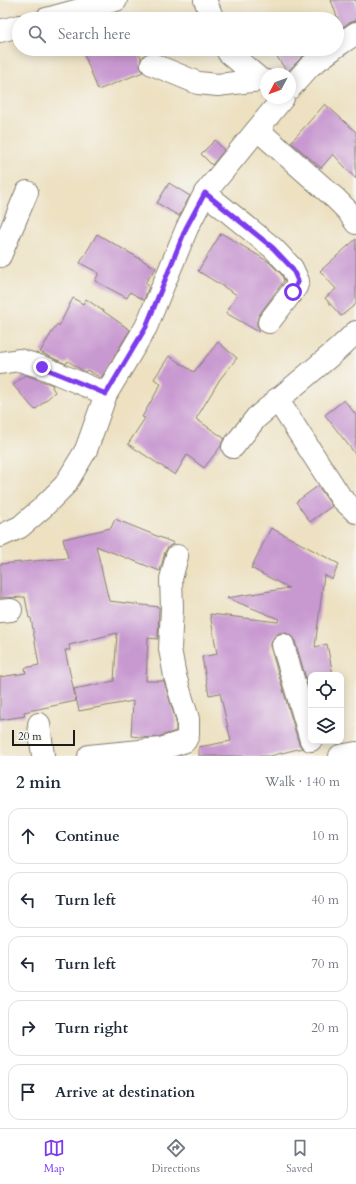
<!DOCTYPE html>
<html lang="en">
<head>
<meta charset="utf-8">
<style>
  :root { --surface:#fff; --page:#f2f2f3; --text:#1f2937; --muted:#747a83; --line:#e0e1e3; --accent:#7c3aed }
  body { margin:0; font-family:Cardo,serif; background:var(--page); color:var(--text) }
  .controls { position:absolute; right:12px; bottom:12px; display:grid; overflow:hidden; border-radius:8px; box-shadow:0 2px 10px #0003 }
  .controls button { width:36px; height:36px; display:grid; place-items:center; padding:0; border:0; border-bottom:1px solid var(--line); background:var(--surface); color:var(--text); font:20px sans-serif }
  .compass { position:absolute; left:260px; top:68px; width:36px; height:36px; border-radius:50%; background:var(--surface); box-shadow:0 2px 10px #0003; rotate:229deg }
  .scale { position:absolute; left:12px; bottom:10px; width:63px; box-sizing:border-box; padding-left:4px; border:2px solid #1c1c1c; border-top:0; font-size:11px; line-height:14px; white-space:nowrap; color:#1c1c1c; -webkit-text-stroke:3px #f6f6f2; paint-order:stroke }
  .stop { position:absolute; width:12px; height:12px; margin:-9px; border:3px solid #7c3aed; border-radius:50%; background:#fff }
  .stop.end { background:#7c3aed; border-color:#fff; box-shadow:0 1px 4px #0008 }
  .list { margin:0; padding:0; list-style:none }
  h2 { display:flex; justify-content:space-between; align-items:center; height:52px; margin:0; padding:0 16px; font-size:17px }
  h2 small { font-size:13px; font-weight:400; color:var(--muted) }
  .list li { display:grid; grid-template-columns:26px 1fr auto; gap:12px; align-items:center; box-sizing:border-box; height:56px; margin:0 8px 8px; padding:0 8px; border:1px solid var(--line); border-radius:12px }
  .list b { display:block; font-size:15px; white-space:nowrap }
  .list em { font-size:13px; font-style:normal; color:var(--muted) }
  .icon { flex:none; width:22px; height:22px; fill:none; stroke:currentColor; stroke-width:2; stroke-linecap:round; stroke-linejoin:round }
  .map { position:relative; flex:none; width:356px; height:756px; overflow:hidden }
  .search { position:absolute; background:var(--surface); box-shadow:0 2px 10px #0003; left:12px; right:12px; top:12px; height:44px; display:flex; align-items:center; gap:10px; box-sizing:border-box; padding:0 14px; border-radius:22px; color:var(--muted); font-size:15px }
  .sheet { height:372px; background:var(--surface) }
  nav { display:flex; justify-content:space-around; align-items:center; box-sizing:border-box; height:56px; border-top:1px solid var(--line); background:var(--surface); font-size:11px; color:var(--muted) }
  nav a { display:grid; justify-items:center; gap:2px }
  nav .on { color:var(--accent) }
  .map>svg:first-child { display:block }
  .building { fill:#c898d0 }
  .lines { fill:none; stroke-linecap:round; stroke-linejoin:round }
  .minor-casing { stroke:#847e6f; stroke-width:24 }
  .minor { stroke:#fff; stroke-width:22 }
  .route { stroke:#7c3aed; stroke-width:5 }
</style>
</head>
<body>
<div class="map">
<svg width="356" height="756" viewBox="0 0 356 756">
  <rect width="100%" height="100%" fill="#f6f6f2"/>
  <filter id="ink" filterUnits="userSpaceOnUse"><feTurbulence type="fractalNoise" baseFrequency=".025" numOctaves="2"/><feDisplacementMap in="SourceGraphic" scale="8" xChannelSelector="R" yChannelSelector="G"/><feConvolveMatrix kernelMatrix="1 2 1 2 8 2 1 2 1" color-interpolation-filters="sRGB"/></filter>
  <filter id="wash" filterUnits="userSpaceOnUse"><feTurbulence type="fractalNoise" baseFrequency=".012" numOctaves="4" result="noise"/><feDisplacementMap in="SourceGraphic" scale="16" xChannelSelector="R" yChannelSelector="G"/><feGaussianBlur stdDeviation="0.9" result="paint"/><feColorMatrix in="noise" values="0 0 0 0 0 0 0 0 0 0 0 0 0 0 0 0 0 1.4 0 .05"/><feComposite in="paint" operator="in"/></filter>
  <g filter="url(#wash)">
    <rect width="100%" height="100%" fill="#ede1c2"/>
    <g id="blocks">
      <!-- building -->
      <g class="building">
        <path d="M 331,0 L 356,0 L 356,21 L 349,23 L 341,28 Z"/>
        <path d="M 82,49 L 138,49 L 141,58 L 140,66 L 143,72 L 98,90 Z"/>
        <path d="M 278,49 L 312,49 L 301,58 L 287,72 L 274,52 Z"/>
        <path d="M 325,104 L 356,132 L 356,179 L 333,154 L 321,168 L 291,142 Z"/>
        <path d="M 215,140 L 224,150 L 212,165 L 201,154 Z"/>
        <path d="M 169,183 L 190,196 L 179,216 L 157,203 Z"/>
        <path d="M 221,233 L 269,262 L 282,275 L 284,281 L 259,315 L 257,321 L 257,326 L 260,330 L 259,332 L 226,313 L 237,295 L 198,271 Z"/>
        <path d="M 97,234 L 156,268 L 145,283 L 149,286 L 144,300 L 130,292 L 127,298 L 95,281 L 99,273 L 80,263 Z"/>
        <path d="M 356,239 L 356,304 L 341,316 L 325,298 L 336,289 L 320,271 Z"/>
        <path d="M 73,298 L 83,304 L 86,299 L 130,330 L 101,378 L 87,370 L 85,372 L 83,371 L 68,361 L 66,364 L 40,352 L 57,324 L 59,326 Z"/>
        <path d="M 218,342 L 237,358 L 220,379 L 196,419 L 224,438 L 221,446 L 204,468 L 187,455 L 175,475 L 128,444 L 145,418 L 142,417 L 161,384 L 154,379 L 169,356 L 194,372 Z"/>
        <path d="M 25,375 L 53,385 L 52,387 L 55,392 L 35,410 L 13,385 Z"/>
        <path d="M 344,400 L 356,415 L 356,455 L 325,415 Z"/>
        <path d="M 318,486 L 332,506 L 310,522 L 296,502 Z"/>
        <path d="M 115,519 L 174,543 L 168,547 L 165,552 L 160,571 L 96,546 L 109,601 L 159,607 L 158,639 L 148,638 L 146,681 L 164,681 L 176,721 L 176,731 L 158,737 L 149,738 L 131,736 L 133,701 L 79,711 L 74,689 L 114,681 L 117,633 L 69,645 L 70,650 L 65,650 L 76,701 L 24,712 L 25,716 L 0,720 L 0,677 L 26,673 L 25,668 L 39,665 L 31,618 L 29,618 L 25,597 L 0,598 L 0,564 L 68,558 L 63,539 L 111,528 Z"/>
        <path d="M 271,528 L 339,564 L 332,579 L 324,575 L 315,647 L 327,644 L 333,675 L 311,675 L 311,684 L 308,685 L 295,641 L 291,636 L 286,633 L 279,633 L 274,637 L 271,642 L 271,649 L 299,744 L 302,748 L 270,756 L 199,756 L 199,747 L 231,741 L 220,693 L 209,695 L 202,657 L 217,654 L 210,614 L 278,622 L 279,619 L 227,598 L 289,588 L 251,568 Z"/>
      </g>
    </g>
  </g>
  <g filter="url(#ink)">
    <use href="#blocks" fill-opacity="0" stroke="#847e6f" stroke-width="1"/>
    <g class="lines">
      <defs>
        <g id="minor">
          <path d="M 205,0 L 213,19"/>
          <path d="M 46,19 L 116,0"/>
          <path d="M 0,31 L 19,26"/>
          <path d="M 337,46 L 356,33"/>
          <path d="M 227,49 L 228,52 L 261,80 L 266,81"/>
          <path d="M 152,64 L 198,83 L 218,85 L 261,80"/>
          <path d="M 290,88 L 310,66 L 333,49"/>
          <path d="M 258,130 L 336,199 L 347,210 L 356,223"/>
          <path d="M 205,193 L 273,248 L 292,268 L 298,281 L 296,287 L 269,322"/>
          <path d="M 0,256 L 27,192"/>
          <path d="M 0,363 L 19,360 L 42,367 L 106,394"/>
          <path d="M 277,399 L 341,498 L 356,512"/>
          <path d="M 233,447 L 256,418 L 337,350 L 356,332"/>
          <path d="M 0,536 L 20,527 L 41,509 L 65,485 L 86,450 L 106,394 L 146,327 L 187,228 L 205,193 L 283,98"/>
          <path d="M 0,611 L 11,610"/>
          <path d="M 283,645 L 311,740"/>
          <path d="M 39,724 L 43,756"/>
          <path d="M 89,756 L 161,749 L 185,741 L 188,735 L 188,719 L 175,676 L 170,649 L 172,608 L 171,579 L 177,556"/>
          <path d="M 340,756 L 356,753"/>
        </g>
      </defs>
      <!-- minor casing -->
      <use href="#minor" class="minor-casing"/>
      <!-- minor -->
      <use href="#minor" class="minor"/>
    </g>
  </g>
  <g class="lines" filter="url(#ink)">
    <!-- route -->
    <path class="route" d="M 42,367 L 106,394 L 146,327 L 186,228 L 205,193 L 273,248 L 292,268 L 298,281 L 293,292"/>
  </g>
</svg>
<div class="controls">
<button><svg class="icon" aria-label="locate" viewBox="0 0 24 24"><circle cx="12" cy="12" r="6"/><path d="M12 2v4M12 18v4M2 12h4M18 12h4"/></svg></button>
<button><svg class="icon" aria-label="layers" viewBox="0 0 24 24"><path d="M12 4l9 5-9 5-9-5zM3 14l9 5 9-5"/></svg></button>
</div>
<svg class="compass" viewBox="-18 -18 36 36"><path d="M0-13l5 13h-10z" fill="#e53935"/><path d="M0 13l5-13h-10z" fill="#747a83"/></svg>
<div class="scale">20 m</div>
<div class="stop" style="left:293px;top:292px"></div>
<div class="stop end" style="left:42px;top:367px"></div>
<div class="search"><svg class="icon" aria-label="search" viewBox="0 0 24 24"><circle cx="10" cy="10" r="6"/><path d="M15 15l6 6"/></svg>Search here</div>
</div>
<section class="sheet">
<h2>2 min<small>Walk · 140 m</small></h2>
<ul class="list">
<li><svg class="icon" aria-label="ahead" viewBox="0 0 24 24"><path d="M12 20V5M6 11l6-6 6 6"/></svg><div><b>Continue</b></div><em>10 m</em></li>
<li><svg class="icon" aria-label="left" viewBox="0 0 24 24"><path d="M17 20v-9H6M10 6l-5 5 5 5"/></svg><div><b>Turn left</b></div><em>40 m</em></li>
<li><svg class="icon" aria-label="left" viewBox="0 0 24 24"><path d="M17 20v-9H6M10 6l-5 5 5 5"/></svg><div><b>Turn left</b></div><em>70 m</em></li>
<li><svg class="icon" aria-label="right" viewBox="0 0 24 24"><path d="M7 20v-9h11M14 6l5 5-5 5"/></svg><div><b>Turn right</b></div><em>20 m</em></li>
<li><svg class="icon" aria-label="arrive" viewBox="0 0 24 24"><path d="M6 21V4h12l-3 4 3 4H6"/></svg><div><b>Arrive at destination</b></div></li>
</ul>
</section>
<nav>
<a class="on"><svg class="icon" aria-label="map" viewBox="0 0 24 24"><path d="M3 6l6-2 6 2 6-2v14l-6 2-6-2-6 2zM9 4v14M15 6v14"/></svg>Map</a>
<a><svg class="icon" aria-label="directions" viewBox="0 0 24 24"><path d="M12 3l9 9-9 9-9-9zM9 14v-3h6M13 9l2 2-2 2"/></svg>Directions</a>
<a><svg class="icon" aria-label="saved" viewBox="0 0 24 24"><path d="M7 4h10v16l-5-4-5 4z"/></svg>Saved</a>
</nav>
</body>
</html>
